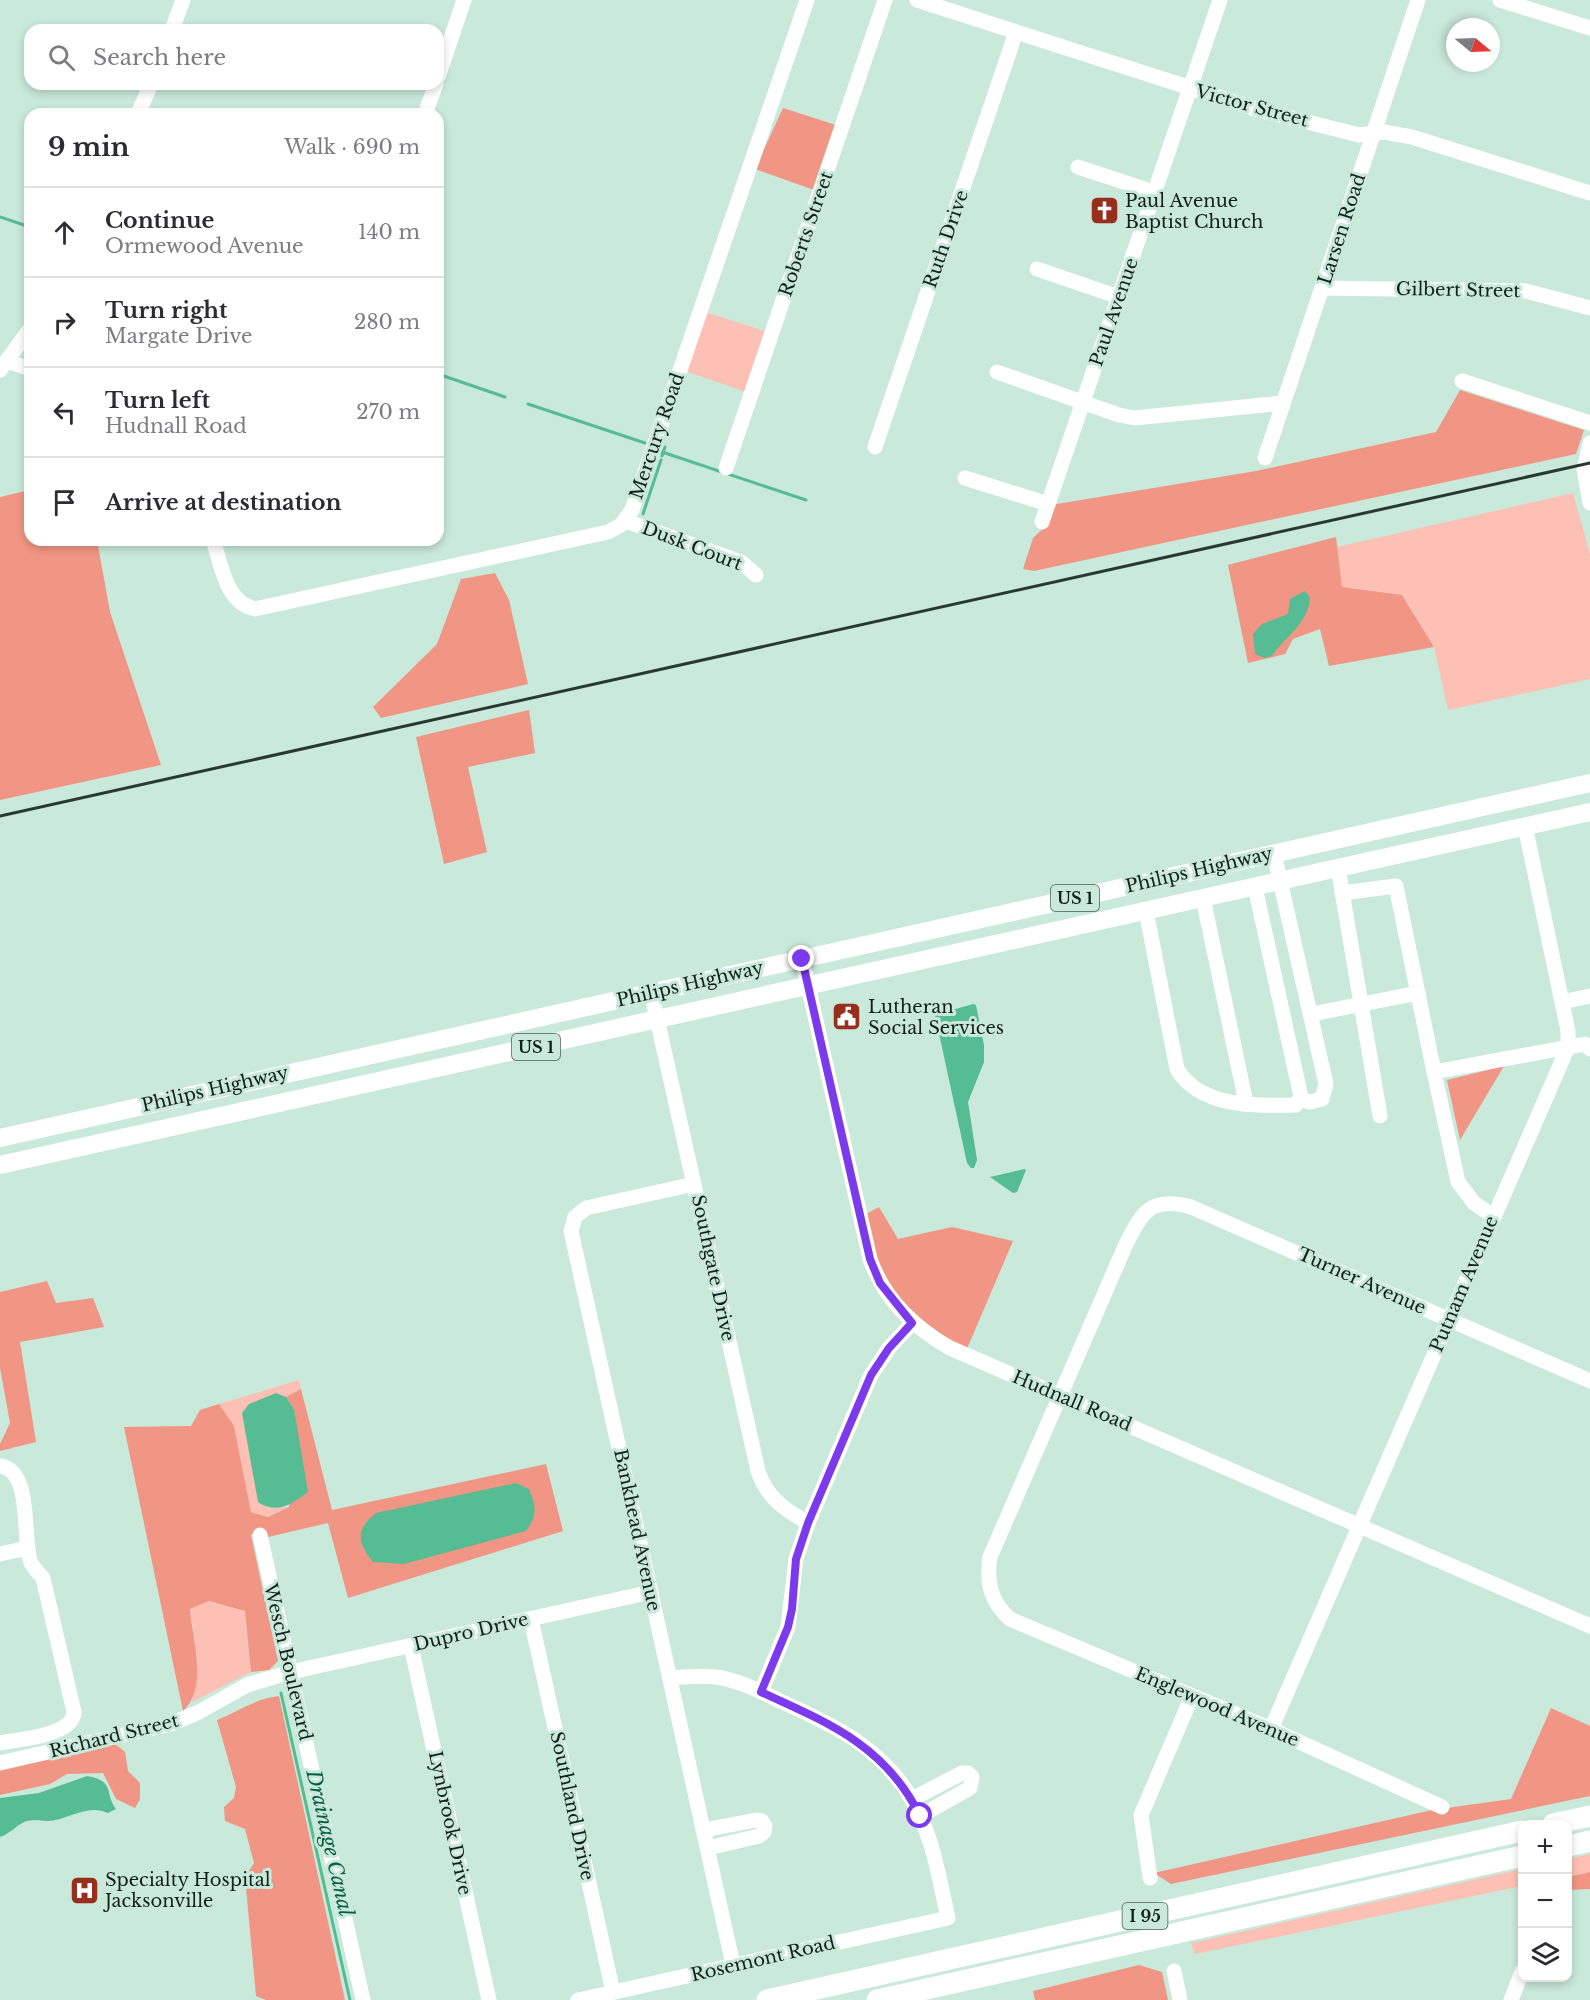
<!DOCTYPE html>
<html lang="en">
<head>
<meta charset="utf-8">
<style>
  :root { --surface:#fff; --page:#f2f2f3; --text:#2b2b33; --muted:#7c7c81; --line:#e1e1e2 }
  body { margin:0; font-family:"Libre Baskerville",serif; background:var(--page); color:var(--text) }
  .controls { position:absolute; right:18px; bottom:18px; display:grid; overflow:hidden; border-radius:12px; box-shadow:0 3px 9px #0003 }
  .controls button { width:54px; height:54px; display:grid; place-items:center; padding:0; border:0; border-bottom:2px solid var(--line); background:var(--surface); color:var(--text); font:30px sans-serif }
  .compass { position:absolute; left:1446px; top:18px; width:54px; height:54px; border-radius:50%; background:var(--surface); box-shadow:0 3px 9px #0003; rotate:109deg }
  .stop { position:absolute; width:18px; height:18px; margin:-14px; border:4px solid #7c3aed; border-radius:50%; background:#fff }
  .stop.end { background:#7c3aed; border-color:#fff; box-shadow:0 2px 6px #0008 }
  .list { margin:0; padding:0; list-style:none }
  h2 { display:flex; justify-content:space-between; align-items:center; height:78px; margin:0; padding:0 24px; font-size:26px }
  h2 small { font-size:20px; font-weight:400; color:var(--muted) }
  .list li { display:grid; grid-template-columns:39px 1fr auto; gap:18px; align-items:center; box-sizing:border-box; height:90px; padding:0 24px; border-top:2px solid var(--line) }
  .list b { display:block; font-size:22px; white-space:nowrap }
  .list p { margin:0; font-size:20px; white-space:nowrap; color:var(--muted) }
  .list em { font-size:20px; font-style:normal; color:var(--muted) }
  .icon { flex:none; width:33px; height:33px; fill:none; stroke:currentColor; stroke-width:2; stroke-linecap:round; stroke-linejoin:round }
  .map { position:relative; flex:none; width:1590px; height:2000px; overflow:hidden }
  .search { position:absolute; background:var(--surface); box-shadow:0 3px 9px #0003; left:24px; top:24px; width:420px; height:66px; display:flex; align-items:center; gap:15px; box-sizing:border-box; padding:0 21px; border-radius:18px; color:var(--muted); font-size:22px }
  .panel { position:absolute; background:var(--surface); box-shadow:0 3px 9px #0003; left:24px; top:108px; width:420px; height:438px; border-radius:18px }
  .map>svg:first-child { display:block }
  .green { fill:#fdc0b4 }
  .forest { fill:#f19684 }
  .water { fill:#55bc94 }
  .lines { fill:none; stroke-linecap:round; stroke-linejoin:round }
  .stream { stroke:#55bc94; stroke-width:3 }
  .minor { stroke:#fff; stroke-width:15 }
  .major { stroke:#fff; stroke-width:18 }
  .highway { stroke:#fff; stroke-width:21 }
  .rail { stroke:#2a3832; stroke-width:3 }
  .route { stroke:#7c3aed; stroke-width:8 }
  .labels { text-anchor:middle; stroke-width:6; stroke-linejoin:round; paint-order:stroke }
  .shield { fill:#c9e9da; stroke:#4a5c54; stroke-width:1.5 }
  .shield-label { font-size:16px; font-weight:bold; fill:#14201b }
  .street-label { font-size:18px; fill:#14201b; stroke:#c9e9da }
  .poi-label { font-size:18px; fill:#14201b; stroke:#c9e9da; text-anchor:start }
  .water-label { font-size:20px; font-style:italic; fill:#095d43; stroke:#c9e9da }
</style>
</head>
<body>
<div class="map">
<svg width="1590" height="2000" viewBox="0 0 1590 2000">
  <rect width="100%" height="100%" fill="#c9e9da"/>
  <!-- green -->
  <g class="green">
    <path d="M 705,312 L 768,332 L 749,393 L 685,371 Z"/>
    <path d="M 1573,493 L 1590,554 L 1590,679 L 1448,710 L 1434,647 L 1402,595 L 1342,587 L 1337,547 Z"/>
    <path d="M 299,1380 L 301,1389 L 286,1397 L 276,1394 L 267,1508 L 289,1507 L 268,1517 L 251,1512 L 234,1427 L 219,1404 Z"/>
    <path d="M 209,1601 L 245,1611 L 251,1672 L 192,1702 L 198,1664 L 190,1609 Z"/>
    <path d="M 1590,1854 L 1590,1872 L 1568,1877 L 1568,1859 Z"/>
    <path d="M 1522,1869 L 1522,1886 L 1195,1954 L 1191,1943 Z"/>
  </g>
  <!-- forest -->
  <g class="forest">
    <path d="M 783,108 L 839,126 L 817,191 L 755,169 Z"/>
    <path d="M 1460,390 L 1584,430 L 1576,454 L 1034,571 L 1023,569 L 1033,538 L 1048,524 L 1051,505 L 1256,471 L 1436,432 Z"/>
    <path d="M 30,490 L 30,540 L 97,540 L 110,612 L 161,765 L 0,800 L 0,497 Z"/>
    <path d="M 1336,537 L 1342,587 L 1402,595 L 1434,647 L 1329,666 L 1320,629 L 1293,639 L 1285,654 L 1248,663 L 1228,565 Z"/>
    <path d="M 495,573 L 509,600 L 528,684 L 381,718 L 373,707 L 437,644 L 461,579 Z"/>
    <path d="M 529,710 L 535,753 L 468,767 L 487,852 L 444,864 L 416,737 Z"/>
    <path d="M 1504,1066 L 1460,1140 L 1447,1080 Z"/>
    <path d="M 879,1207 L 898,1239 L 952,1227 L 1013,1241 L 966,1351 C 933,1330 898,1305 881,1268 C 873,1252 871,1231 866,1214 Z"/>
    <path d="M 47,1281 L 56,1303 L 93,1298 L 104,1327 L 20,1342 L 36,1442 L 0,1451 L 0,1444 L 10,1423 L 0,1368 L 0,1292 Z"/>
    <path d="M 301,1389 L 332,1510 L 546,1464 L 563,1531 L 348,1598 L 328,1523 L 268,1537 L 261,1531 L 251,1535 L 278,1661 L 269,1670 L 251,1672 L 245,1611 L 209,1601 L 190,1609 C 192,1639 209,1687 183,1711 L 124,1427 L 191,1426 L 200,1410 L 219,1404 L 234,1426 L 251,1512 L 268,1517 L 289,1507 L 294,1409 L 286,1397 Z"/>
    <path d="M 279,1696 L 345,2000 L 266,2000 L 256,1996 L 245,1877 L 254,1863 L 245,1829 L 225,1821 L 224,1807 L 234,1798 L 236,1787 L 217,1720 C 238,1712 256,1698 279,1696 Z"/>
    <path d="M 1551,1708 L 1590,1726 L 1590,1796 L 1171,1884 L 1154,1873 L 1432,1810 L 1511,1799 Z"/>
    <path d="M 114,1743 L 125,1752 L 128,1771 L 140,1783 L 140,1799 L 135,1808 L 116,1799 L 103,1773 L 67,1774 L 50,1784 L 0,1795 L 0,1768 Z"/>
    <path d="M 1590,1872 L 1590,1889 L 1568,1890 L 1568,1877 Z"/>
    <path d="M 1139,1965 L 1162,1972 L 1168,2000 L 1035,2000 L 1033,1991 Z"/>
  </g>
  <!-- water -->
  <g class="water">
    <path d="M 1305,591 L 1310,597 C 1308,625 1286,635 1272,656 L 1265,658 L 1255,654 L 1253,634 L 1262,624 L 1288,614 L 1290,599 Z"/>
    <path d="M 973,1004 L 976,1005 L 984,1045 L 984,1062 L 968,1102 L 977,1160 L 974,1168 L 971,1168 L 967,1163 L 935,1015 Z"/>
    <path d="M 1024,1169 L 1026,1170 L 1017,1192 L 1013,1193 L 990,1177 Z"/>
    <path d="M 276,1393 L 286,1397 L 294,1409 L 308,1492 C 292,1504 277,1515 258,1502 L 242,1413 L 249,1404 Z"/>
    <path d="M 516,1483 L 529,1489 C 536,1507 538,1515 526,1531 L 404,1564 L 373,1562 C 357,1542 355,1530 376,1513 Z"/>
    <path d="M 87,1776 C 116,1781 104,1793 116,1809 L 108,1813 C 87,1803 66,1821 48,1821 C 40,1821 33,1819 24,1822 C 16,1826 9,1834 0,1837 L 0,1798 L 39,1793 Z"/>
  </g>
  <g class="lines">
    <!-- stream -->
    <g class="stream">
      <path d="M 0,217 L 30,227"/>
      <path d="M 438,374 L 505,397"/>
      <path d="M 528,404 L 645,443"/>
      <path d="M 662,452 L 806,500"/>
      <path d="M 662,456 L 665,447"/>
      <path d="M 643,514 L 661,460"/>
      <path d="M 281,1693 L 350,2000"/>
    </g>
    <!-- minor -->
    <g class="minor">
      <path d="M 917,0 L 1256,109 L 1359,135 L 1384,132 L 1412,137 L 1590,193"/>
      <path d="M 1500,0 L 1590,28"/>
      <path d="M 172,30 L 183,0"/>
      <path d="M 438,77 L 464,0"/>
      <path d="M 138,114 L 151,84"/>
      <path d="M 425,114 L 436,84"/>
      <path d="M 1078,167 L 1154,192"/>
      <path d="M 1037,269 L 1119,297"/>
      <path d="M 1323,288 L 1526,291 L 1590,308"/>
      <path d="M 7,361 L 30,369"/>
      <path d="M 0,370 L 30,329"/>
      <path d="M 997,372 L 1119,415 L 1135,418 L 1283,403"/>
      <path d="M 1462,381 L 1590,423"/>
      <path d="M 1590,443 L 1584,470 L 1590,503"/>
      <path d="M 875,447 L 1016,32"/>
      <path d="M 1265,458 L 1418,0"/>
      <path d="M 726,468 L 885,0"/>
      <path d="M 965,478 L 1048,504"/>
      <path d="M 626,521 L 741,562 L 756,575"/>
      <path d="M 1042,522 L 1220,0"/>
      <path d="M 213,540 C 222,566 225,602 255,609 L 608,532 L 621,525 L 632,510 L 807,0"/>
      <path d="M 1274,854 L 1326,1084 L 1322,1099 L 1310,1102 L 1300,1099"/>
      <path d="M 1338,868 L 1380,1116"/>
      <path d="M 1342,893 L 1396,886 L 1434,1072"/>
      <path d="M 1203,898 L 1246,1103"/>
      <path d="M 1146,911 L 1177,1069 C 1200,1108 1257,1106 1296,1105 L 1301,1097 L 1255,887"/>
      <path d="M 802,959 L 870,1259 C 884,1299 913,1327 950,1348 L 1590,1626"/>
      <path d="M 651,992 L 758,1471 C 767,1498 784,1509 808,1523"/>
      <path d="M 1562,1002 L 1590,996"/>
      <path d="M 1312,1014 L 1418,993"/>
      <path d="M 694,1184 L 586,1208 L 575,1217 L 571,1231 L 733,1965"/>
      <path d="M 1493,1216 L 1474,1203 L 1458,1182 L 1434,1072 L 1585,1044 L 1590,1049"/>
      <path d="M 0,1466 C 34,1471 21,1539 31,1563 C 34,1568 39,1574 43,1578 L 74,1712 C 73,1736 20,1739 0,1743"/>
      <path d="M 260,1535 L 363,2000"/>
      <path d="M 0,1554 L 28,1548"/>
      <path d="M 531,1619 L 613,1992"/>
      <path d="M 411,1646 L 489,2000"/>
      <path d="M 761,1692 L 788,1627 L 796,1559 L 808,1523 L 871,1375 L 889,1348 L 912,1323"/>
      <path d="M 1271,1729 L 1568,1047 L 1568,1031 L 1525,826"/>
      <path d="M 0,1763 L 171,1724 L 199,1712 L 247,1685 L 291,1672 L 651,1592"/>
      <path d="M 912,1799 L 962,1773 L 968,1773 L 972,1777 L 970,1788 L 920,1816"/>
      <path d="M 1442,1807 L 1271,1729 L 1010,1619 C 991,1602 986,1583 990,1557 L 1126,1244 C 1143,1211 1151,1196 1191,1207 L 1590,1381"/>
      <path d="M 704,1830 L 756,1820 L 762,1821 L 765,1826 L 764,1832 L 759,1836 L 708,1848"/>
      <path d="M 1150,1878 L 1141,1815 L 1192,1696"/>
      <path d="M 1174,1971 L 1180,2000"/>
      <path d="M 578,2000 L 948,1918 C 939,1878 933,1836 912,1800 C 883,1748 832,1724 780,1701 C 760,1691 738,1680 716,1677 C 700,1675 686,1677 670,1678"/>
      <path d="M 1511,2000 L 1522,1972"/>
    </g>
    <!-- major -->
    <g class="major">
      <path d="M 0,1138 L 1590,783"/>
      <path d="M 0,1165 L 1590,812"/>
    </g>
    <!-- highway -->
    <g class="highway">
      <path d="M 1553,1824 L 1590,1816"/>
      <path d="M 1568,1846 L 1590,1841"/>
      <path d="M 767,2000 L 1522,1831"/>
      <path d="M 877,2000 L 1522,1856"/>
    </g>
    <!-- rail -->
    <path class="rail" d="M 0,816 L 1590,463"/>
  </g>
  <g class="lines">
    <!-- route -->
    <path class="route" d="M 802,959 L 870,1259 L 880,1283 L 912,1323 L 889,1348 L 871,1375 L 808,1523 L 796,1559 L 792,1609 L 788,1627 L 761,1692 C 829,1723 886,1746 920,1816"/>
  </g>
  <!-- icons -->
  <defs>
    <symbol id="church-square" viewBox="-11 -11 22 22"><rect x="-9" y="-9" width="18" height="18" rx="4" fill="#982f1d" stroke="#c9e9da"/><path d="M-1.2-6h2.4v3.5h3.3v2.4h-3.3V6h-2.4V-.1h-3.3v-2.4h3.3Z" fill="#fff"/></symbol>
    <symbol id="civic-square" viewBox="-11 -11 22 22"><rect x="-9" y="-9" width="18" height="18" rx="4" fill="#982f1d" stroke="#c9e9da"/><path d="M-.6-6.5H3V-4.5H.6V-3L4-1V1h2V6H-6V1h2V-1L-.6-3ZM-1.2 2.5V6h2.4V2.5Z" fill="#fff"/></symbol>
    <symbol id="hospital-square" viewBox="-11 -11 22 22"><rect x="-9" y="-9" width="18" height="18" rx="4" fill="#982f1d" stroke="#c9e9da"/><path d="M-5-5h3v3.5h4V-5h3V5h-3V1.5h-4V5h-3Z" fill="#fff"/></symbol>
  </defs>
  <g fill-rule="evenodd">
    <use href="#church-square" x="1088" y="194" width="33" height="33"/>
    <use href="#civic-square" x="830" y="1000" width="33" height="33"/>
    <use href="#hospital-square" x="68" y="1874" width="33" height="33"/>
  </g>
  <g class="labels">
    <!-- shield labels -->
    <g class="shield">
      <rect x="1051" y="885" width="48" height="26" rx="4.5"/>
      <rect x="512" y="1034" width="48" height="26" rx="4.5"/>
      <rect x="1122.5" y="1903" width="45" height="26" rx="4.5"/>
    </g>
    <g class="shield-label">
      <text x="1075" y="904">US 1</text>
      <text x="536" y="1053">US 1</text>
      <text x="1145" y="1922">I 95</text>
    </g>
    <!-- street labels -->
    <g class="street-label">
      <text transform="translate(1252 106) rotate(15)" y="6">Victor Street</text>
      <text transform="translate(1342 229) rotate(-72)" y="6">Larsen Road</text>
      <text transform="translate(806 234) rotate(-71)" y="6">Roberts Street</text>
      <text transform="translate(946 239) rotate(-71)" y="6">Ruth Drive</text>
      <text transform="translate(1458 290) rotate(1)" y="6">Gilbert Street</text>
      <text transform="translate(1114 312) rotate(-71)" y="6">Paul Avenue</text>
      <text transform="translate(657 436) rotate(-71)" y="6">Mercury Road</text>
      <text transform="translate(692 546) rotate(21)" y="6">Dusk Court</text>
      <text transform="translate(1199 870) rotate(-13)" y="6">Philips Highway</text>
      <text transform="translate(690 984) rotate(-13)" y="6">Philips Highway</text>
      <text transform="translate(215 1089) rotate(-13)" y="6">Philips Highway</text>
      <text transform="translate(713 1268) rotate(78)" y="6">Southgate Drive</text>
      <text transform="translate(1362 1281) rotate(24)" y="6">Turner Avenue</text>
      <text transform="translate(1464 1284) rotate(-67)" y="6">Putnam Avenue</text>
      <text transform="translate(1072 1401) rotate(23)" y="6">Hudnall Road</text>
      <text transform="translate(637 1530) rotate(78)" y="6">Bankhead Avenue</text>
      <text transform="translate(471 1632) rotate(-13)" y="6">Dupro Drive</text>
      <text transform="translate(288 1662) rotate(77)" y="6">Wesch Boulevard</text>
      <text transform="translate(1217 1707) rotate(23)" y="6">Englewood Avenue</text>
      <text transform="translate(114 1736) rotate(-14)" y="6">Richard Street</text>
      <text transform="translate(572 1806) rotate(78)" y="6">Southland Drive</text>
      <text transform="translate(450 1823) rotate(78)" y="6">Lynbrook Drive</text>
      <text transform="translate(763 1959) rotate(-13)" y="6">Rosemont Road</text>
    </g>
    <!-- poi labels -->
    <g class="poi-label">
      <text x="1125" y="207">Paul Avenue<tspan x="1125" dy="21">Baptist Church</tspan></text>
      <text x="868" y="1013">Lutheran<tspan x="868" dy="21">Social Services</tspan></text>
      <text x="105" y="1886">Specialty Hospital<tspan x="105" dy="21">Jacksonville</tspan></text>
    </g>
    <!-- water labels -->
    <g class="water-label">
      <text transform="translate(330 1843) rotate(77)" y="7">Drainage Canal</text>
    </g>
  </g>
</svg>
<div class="controls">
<button>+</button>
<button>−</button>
<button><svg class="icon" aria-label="layers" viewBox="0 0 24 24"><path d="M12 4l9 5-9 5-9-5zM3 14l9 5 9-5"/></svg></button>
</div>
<svg class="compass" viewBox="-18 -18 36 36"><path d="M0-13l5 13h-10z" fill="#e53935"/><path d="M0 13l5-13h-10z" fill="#7c7c81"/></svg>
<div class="stop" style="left:920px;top:1816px"></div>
<div class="stop end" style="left:802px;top:959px"></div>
<div class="search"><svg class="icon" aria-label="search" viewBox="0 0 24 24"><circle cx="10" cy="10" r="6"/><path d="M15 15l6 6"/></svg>Search here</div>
<section class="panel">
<h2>9 min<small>Walk · 690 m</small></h2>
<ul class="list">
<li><svg class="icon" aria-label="ahead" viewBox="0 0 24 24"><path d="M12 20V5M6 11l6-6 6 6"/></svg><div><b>Continue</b><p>Ormewood Avenue</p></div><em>140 m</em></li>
<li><svg class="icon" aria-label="right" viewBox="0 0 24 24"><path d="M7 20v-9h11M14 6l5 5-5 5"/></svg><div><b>Turn right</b><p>Margate Drive</p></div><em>280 m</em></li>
<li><svg class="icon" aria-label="left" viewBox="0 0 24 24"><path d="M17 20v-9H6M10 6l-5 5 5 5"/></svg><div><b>Turn left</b><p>Hudnall Road</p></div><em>270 m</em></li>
<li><svg class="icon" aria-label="arrive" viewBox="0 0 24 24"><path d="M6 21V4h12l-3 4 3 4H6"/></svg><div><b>Arrive at destination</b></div></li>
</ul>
</section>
</div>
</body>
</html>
